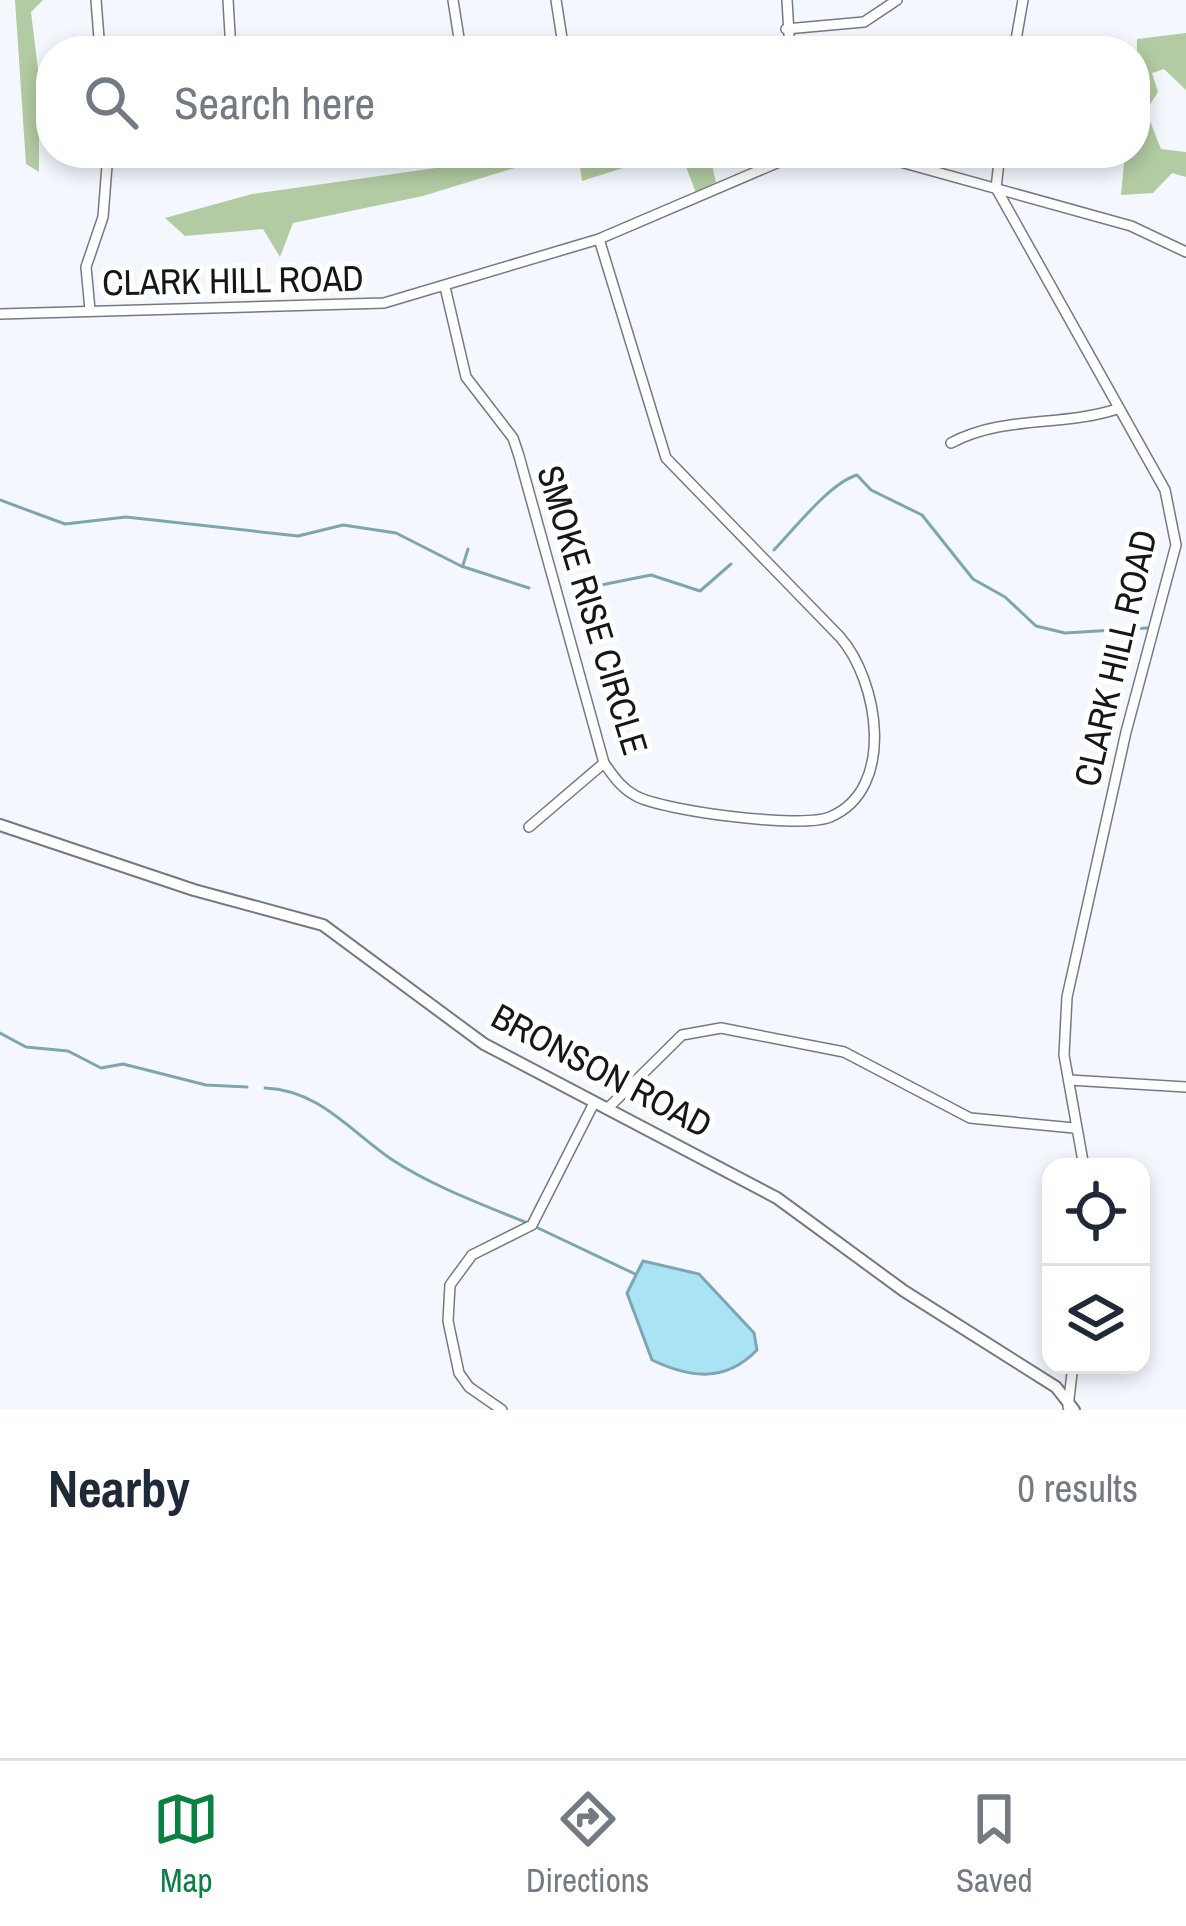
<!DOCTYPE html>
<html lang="en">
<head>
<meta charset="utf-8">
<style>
  :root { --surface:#fff; --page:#f6f6f7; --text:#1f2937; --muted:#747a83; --line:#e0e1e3; --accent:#0b8043 }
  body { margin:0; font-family:"Archivo Narrow",sans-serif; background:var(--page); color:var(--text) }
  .controls { position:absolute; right:36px; bottom:36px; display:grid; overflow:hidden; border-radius:24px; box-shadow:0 6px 18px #0003 }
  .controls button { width:108px; height:108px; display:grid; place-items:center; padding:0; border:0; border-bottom:3px solid var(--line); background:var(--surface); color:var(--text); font:60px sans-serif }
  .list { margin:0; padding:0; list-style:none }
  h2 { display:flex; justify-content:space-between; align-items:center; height:156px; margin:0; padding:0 48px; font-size:51px }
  h2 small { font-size:39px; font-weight:400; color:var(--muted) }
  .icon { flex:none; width:66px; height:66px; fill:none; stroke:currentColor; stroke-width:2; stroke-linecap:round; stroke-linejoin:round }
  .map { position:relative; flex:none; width:1186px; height:1410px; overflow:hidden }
  .search { position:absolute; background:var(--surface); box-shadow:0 6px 18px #0003; left:36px; right:36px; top:36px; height:132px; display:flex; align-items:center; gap:30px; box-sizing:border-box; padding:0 42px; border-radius:48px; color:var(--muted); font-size:45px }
  .sheet { height:348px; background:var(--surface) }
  nav { display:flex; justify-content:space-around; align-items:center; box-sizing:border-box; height:168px; border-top:3px solid var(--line); background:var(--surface); font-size:33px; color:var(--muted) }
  nav a { display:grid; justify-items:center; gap:6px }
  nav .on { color:var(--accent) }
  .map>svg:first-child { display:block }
  .forest { fill:#b2cba2 }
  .water { fill:#aae3f3; stroke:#7da6b1; stroke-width:3 }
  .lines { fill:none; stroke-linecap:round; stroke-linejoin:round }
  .stream { stroke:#7da6b1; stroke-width:3 }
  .minor-casing { stroke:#757a80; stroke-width:12 }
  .tertiary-casing { stroke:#757a80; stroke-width:14 }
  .minor { stroke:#fff; stroke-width:9 }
  .tertiary { stroke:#fff; stroke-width:10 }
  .labels { text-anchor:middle; stroke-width:10; stroke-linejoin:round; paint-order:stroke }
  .street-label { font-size:36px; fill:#141618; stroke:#fff }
</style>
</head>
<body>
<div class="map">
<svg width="1186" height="1410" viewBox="0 0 1186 1410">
  <rect width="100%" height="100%" fill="#f4f8fe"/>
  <!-- forest -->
  <g class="forest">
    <path d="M 15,0 L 43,0 L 31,12 L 39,78 L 39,172 L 26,164 Z"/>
    <path d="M 1186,33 L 1186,90 L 1164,69 L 1152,73 L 1158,92 L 1146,111 L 1161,149 L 1186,152 L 1186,177 L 1172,173 L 1153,193 L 1121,195 L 1125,153 L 1135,153 L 1137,39 Z"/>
    <path d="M 578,153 L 709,153 L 716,182 L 696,193 L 684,161 L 661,156 L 582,181 Z"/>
    <path d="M 457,165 L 521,166 L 423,196 L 293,223 L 280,257 L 263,229 L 185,236 L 165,218 L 252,194 Z"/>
  </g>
  <!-- water -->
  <path class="water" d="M 643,1261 L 699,1274 L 754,1333 L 757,1350 C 725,1383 690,1378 652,1360 L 627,1293 Z"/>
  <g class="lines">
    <!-- stream -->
    <g class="stream">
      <path d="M 0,500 L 65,524 L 126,517 L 298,536 L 343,525 L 396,533 L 461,566 L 529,588"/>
      <path d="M 774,550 C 796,527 830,483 857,475 L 871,490 L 922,515 L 973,579 L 1005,597 L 1036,626 L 1065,633 L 1147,628"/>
      <path d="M 463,565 L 468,549"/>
      <path d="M 581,589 L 651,575 L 700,591 L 731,564"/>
      <path d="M 0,1033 L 26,1047 L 68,1051 L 101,1068 L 123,1064 L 206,1085 L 247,1087"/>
      <path d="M 265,1088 C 319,1090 350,1131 391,1159 C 432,1186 481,1204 525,1222"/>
      <path d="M 538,1228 L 635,1274"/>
    </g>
    <defs>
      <g id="minor">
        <path d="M 96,0 L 100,51"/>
        <path d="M 228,0 L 231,51"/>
        <path d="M 453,0 L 461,51"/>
        <path d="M 556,0 L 564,51"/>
        <path d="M 787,0 L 790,51"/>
        <path d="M 786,29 L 864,22 L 897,0"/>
        <path d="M 1014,51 L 1023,0"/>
        <path d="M 868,153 L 1131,226 L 1186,252"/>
        <path d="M 996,188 L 1165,490 L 1176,545 L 1126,732 L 1067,997 L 1064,1055 L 1084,1167"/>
        <path d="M 996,188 L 1000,153"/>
        <path d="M 445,287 L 466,377 L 513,438 L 519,456 L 604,763 C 614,777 621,788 636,796 C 664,811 802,829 830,817 C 897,789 878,680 840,637 L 666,458 L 599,239"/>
        <path d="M 90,310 L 86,267 L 103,217 L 108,153"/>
        <path d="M 0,314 L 384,303 L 599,239 L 800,153"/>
        <path d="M 951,443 C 1003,415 1062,427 1117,409"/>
        <path d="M 529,827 L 604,763"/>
        <path d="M 1069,1080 L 1186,1087"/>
        <path d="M 607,1109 L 682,1035 L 721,1028 L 844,1052 L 970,1118 L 1074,1128"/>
        <path d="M 1068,1407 L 1073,1365"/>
        <path d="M 502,1410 L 469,1387 L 459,1373 L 448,1321 L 450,1285 L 472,1255 L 532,1225 L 594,1103"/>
      </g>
      <path id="tertiary" d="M 0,825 L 194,890 L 323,925 L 484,1044 L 777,1198 L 904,1291 L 1056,1387 L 1074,1410"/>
    </defs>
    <!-- minor casing -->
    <use href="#minor" class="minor-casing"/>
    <!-- tertiary casing -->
    <use href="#tertiary" class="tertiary-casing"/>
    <!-- minor -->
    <use href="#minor" class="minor"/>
    <!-- tertiary -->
    <use href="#tertiary" class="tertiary"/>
  </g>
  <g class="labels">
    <!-- street labels -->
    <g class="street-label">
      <text transform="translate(233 280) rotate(-1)" y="13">CLARK HILL ROAD</text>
      <text transform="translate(593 610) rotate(73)" y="13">SMOKE RISE CIRCLE</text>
      <text transform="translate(1115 658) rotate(-77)" y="13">CLARK HILL ROAD</text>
      <text transform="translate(602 1070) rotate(28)" y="13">BRONSON ROAD</text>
    </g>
  </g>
</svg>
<div class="controls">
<button><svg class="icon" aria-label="locate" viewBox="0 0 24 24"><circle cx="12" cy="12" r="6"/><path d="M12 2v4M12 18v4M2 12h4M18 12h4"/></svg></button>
<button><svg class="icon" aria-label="layers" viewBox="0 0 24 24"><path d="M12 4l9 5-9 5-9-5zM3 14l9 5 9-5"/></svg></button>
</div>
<div class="search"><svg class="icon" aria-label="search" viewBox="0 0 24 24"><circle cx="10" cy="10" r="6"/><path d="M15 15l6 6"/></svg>Search here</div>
</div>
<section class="sheet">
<h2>Nearby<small>0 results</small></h2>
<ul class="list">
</ul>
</section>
<nav>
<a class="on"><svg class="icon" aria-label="map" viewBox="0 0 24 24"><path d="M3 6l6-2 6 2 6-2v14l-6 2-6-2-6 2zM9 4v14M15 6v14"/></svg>Map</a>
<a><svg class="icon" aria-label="directions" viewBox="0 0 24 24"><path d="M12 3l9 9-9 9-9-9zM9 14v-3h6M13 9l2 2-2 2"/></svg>Directions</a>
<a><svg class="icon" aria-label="saved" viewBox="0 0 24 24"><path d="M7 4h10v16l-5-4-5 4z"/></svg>Saved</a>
</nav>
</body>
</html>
